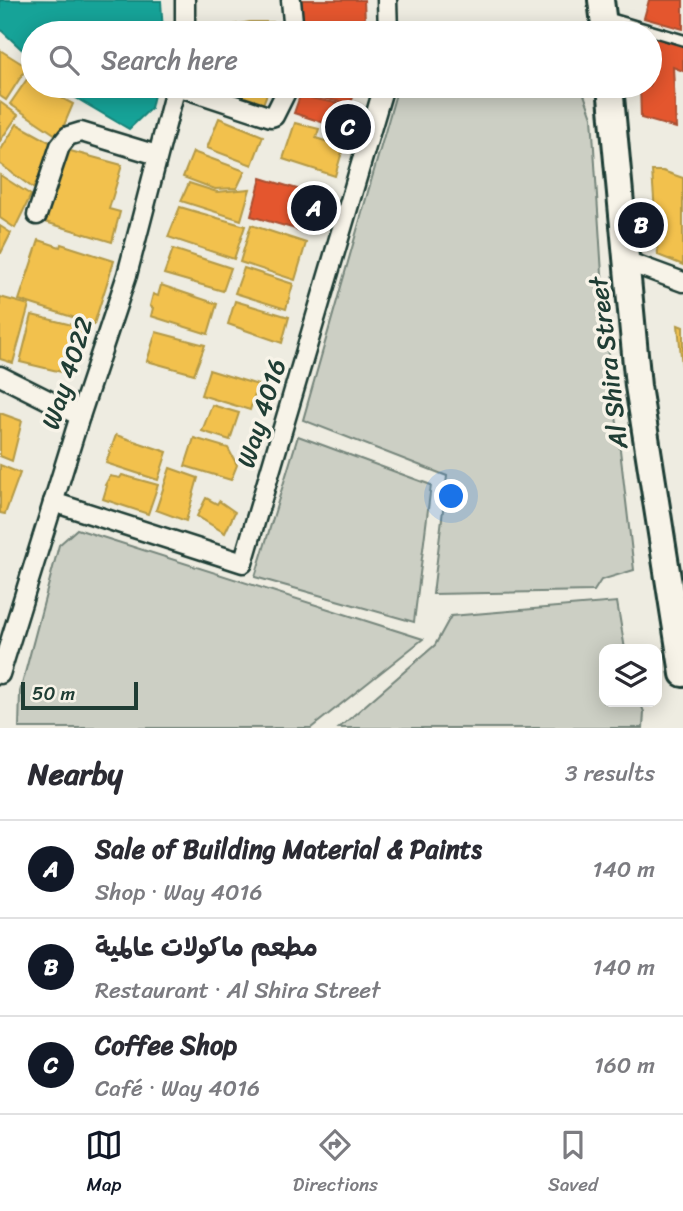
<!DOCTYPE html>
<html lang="en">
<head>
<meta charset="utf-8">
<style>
  :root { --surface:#fff; --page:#f2f2f3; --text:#2b2b33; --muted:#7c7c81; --line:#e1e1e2; --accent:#111827 }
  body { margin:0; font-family:Sriracha,"Playpen Sans Arabic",sans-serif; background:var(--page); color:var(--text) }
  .controls { position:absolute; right:21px; bottom:21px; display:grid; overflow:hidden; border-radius:14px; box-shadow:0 4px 18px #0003 }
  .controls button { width:63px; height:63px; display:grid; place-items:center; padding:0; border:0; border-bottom:2px solid var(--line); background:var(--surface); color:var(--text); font:35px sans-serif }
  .scale { position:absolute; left:21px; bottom:18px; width:117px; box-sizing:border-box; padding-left:7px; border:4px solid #1f3d34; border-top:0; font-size:19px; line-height:24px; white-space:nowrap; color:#1f3d34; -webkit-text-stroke:5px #f7f3e8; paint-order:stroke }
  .you { position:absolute; left:452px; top:497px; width:24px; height:24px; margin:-18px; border:5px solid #fff; border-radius:50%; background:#1a73e8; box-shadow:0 0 0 10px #1a73e833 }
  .badge { display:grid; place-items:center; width:46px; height:46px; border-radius:50%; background:var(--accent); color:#fff; font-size:23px; font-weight:700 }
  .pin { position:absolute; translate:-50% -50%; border:4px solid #fff; box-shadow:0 2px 7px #0006 }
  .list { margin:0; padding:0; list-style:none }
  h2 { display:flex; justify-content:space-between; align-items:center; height:91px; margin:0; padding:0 28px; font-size:30px }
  h2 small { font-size:23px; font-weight:400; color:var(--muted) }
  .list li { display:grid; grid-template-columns:46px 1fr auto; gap:21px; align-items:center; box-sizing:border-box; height:98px; padding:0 28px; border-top:2px solid var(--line) }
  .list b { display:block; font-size:26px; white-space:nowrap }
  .list p { margin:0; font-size:23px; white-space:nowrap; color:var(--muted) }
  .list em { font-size:23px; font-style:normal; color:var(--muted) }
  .icon { flex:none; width:38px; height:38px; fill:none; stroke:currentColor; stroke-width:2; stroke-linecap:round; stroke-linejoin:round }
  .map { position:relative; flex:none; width:683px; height:728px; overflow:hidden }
  .search { position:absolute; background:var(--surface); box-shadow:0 4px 18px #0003; left:21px; right:21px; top:21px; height:77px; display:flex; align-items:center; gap:18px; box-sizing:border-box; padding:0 24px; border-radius:38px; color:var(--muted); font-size:26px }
  .sheet { height:385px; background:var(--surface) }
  nav { display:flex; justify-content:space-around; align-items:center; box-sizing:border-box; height:98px; border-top:2px solid var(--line); background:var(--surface); font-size:19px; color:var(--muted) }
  nav a { display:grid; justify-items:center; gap:4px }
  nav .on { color:var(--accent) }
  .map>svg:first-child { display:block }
  .green { fill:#cccfc4; stroke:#76867c; stroke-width:2 }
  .homes { fill:#f2c14e; stroke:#b39946; stroke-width:2 }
  .shops { fill:#e4572e; stroke:#a94f30; stroke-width:2 }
  .public { fill:#17a398; stroke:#19847a; stroke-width:2 }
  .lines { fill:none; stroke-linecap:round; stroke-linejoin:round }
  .lane-casing { stroke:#1f3d34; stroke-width:14 }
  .street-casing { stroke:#1f3d34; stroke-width:23 }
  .secondary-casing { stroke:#1f3d34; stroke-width:30 }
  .lane { stroke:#f7f3e8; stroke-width:9 }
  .street { stroke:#f7f3e8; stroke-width:18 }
  .secondary { stroke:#f7f3e8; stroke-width:24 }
  .labels { text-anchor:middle; stroke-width:7; stroke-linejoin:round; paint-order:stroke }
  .street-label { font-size:26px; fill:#1f3d34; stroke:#f7f3e8 }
</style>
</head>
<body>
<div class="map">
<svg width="683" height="728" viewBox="0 0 683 728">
  <rect width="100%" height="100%" fill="#eeece1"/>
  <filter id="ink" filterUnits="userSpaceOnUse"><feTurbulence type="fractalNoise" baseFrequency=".0143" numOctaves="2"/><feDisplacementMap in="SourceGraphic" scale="14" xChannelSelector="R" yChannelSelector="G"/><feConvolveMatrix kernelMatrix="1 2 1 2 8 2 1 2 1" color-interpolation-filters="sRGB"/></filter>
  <g filter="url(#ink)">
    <!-- green -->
    <g class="green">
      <path d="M 443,86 L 581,86 L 592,117 L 605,321 L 634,570 L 601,580 L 594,591 L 433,594 L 447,476 L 303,420 L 397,90 Z"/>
      <path d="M 298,436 L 431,485 L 414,622 L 255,577 Z"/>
      <path d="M 77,529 L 423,639 L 311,728 L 19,728 L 20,692 L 59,545 Z"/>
      <path d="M 617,602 L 625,649 L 604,649 L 604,702 L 640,702 L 644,712 L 643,728 L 339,728 L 435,645 L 451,616 Z"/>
    </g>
    <!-- homes -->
    <g class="homes">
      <path d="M 250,22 L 276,22 L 277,33 L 216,33 L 216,28 Z"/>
      <path d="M 0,50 L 27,67 L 6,100 L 0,96 Z"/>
      <path d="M 32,72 L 33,86 L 46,86 L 54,94 L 73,104 L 59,137 L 10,104 Z"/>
      <path d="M 210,86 L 270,86 L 261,109 L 210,90 Z"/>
      <path d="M 0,102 L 18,115 L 0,141 Z"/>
      <path d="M 219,118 L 263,136 L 252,165 L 207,148 Z"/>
      <path d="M 295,123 L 319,129 L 316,138 L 328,142 L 332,135 L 346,138 L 335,176 L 283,159 Z"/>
      <path d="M 17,124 L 57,146 L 33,188 L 0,164 L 0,151 Z"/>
      <path d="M 63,149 L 122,165 L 109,209 L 120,212 L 112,242 L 42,221 Z"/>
      <path d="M 193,152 L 245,171 L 237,188 L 215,189 L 183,177 Z"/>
      <path d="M 652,171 L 663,171 L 683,178 L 683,265 L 658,255 Z"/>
      <path d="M 0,175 L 31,195 L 15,228 L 0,218 Z"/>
      <path d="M 189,183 L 217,192 L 250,189 L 241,220 L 181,201 Z"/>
      <path d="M 180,207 L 245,226 L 234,259 L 168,237 Z"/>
      <path d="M 251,225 L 306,243 L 295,280 L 240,262 Z"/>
      <path d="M 0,226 L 11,233 L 1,253 L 0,253 Z"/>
      <path d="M 39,240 L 60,247 L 61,244 L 114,261 L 94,324 L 19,300 Z"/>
      <path d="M 173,249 L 231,268 L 223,291 L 164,274 Z"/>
      <path d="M 244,268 L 293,284 L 286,309 L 235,293 Z"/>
      <path d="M 161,285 L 217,304 L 208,334 L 151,316 L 153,308 L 150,306 L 153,294 L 158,296 Z"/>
      <path d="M 0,297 L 29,305 L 13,363 L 0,359 Z"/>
      <path d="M 235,301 L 289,317 L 282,343 L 228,324 Z"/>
      <path d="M 32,315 L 84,328 L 81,339 L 71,337 L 68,349 L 76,350 L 70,374 L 20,362 Z"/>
      <path d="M 678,325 L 683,327 L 683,377 Z"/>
      <path d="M 156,332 L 205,345 L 194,374 L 147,361 Z"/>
      <path d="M 209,370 L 258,385 L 250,410 L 201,395 Z"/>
      <path d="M 212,405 L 239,413 L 230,440 L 202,431 Z"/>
      <path d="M 0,413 L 22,421 L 12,461 L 0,456 Z"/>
      <path d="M 116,435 L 167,452 L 158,480 L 106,463 Z"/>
      <path d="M 194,438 L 228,448 L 237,465 L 231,480 L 185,466 Z"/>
      <path d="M 0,465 L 20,473 L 5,514 L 0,513 Z"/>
      <path d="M 170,468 L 198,478 L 186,521 L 156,510 Z"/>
      <path d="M 122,475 L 158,485 L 148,514 L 103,499 L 107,486 L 105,485 L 110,476 L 120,478 Z"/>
      <path d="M 206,498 L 217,504 L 219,501 L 235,512 L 225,533 L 197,516 Z"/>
    </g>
    <!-- shops -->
    <g class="shops">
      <path d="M 296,0 L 364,0 L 365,21 L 298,26 Z"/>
      <path d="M 649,0 L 683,0 L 683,29 L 644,18 Z"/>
      <path d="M 374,26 L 374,33 L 308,33 L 308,30 Z"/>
      <path d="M 650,34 L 683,45 L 683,71 L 673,67 L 676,128 L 641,118 L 640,86 L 650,86 Z"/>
      <path d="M 299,86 L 356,86 L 351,104 L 298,93 Z"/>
      <path d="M 300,96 L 357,107 L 349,131 L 294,113 Z"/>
      <path d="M 261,178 L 320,196 L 309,233 L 251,216 Z"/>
    </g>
    <!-- public -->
    <g class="public">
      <path d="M 0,0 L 161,1 L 163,33 L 33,33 L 33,60 L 0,29 Z"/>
      <path d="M 62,86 L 156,86 L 151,108 L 129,129 L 71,95 Z"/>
    </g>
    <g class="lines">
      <defs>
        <path id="lane" d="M 605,17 L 683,40"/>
        <g id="street">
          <path d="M 185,0 L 185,33"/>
          <path d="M 291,0 L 294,33"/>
          <path d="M 387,0 L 388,33"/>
          <path d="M 177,86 L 271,117 L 274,116 L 289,86"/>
          <path d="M 37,215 L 60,146 L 68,136 L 81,132 L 157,155"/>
          <path d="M 626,261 L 683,282"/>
          <path d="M 0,376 L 80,416"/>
          <path d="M 53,502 L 243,563 L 384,86"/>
          <path d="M 0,674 L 80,416 L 127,275 L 176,86"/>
        </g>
        <g id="secondary">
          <path d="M 601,0 L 605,33"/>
          <path d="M 610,86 L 638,386 L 683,674"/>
        </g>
      </defs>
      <!-- lane casing -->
      <use href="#lane" class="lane-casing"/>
      <!-- street casing -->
      <use href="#street" class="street-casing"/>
      <!-- secondary casing -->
      <use href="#secondary" class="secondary-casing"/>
      <!-- lane -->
      <use href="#lane" class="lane"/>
      <!-- street -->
      <use href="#street" class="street"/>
      <!-- secondary -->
      <use href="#secondary" class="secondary"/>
    </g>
  </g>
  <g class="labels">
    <!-- street labels -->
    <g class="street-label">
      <text transform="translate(608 363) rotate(-97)" y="9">Al Shira Street</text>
      <text transform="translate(67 373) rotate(-72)" y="9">Way 4022</text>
      <text transform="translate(261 413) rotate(-73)" y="9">Way 4016</text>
    </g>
  </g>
</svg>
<div class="controls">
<button><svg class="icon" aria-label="layers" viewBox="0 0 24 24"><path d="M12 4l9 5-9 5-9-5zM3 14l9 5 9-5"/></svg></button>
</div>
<div class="scale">50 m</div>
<div class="you"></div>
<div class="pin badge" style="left:314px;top:208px">A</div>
<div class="pin badge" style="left:641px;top:225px">B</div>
<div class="pin badge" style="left:348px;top:127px">C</div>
<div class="search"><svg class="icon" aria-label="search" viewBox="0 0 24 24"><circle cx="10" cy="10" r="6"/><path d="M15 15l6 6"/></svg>Search here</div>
</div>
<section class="sheet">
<h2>Nearby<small>3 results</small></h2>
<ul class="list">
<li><span class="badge">A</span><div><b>Sale of Building Material &amp; Paints</b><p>Shop · Way 4016</p></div><em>140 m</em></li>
<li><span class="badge">B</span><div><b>مطعم ماكولات عالمية</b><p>Restaurant · Al Shira Street</p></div><em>140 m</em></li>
<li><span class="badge">C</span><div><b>Coffee Shop</b><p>Café · Way 4016</p></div><em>160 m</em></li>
</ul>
</section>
<nav>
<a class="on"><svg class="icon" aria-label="map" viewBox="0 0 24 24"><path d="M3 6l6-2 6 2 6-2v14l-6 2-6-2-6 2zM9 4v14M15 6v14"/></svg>Map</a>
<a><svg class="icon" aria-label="directions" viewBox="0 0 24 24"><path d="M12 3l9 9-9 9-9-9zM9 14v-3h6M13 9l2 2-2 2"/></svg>Directions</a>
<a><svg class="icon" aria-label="saved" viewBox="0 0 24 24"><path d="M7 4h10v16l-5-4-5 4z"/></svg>Saved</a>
</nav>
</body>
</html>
